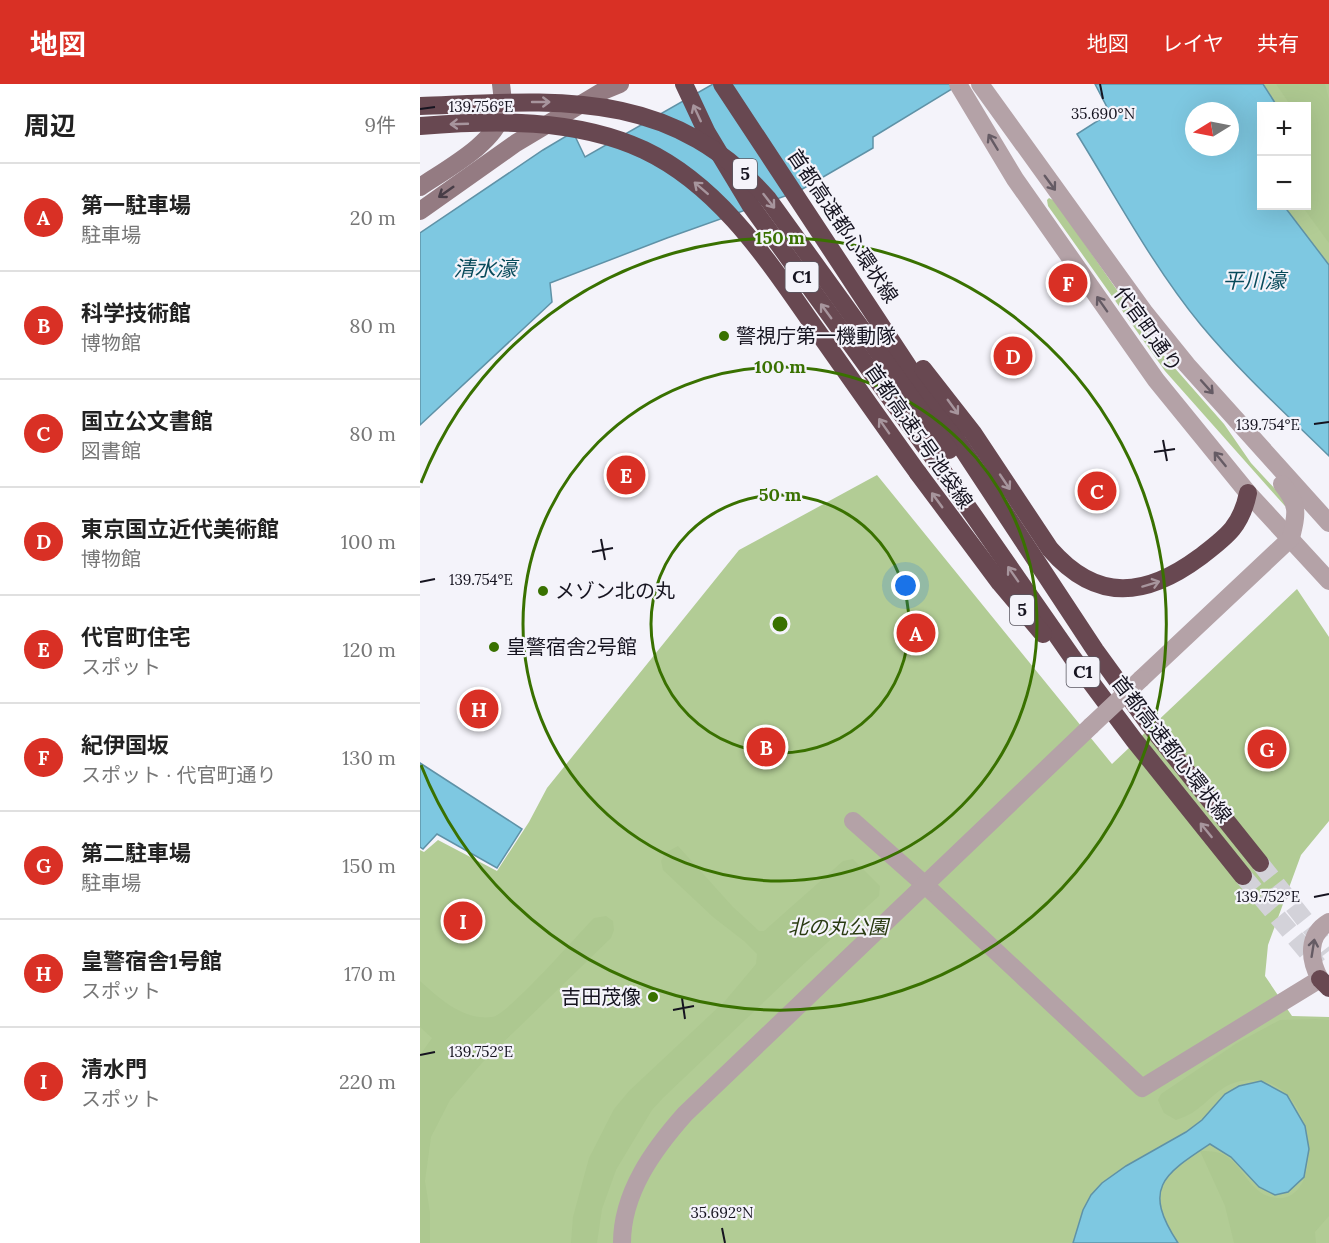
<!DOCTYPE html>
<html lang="ja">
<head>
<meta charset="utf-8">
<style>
  :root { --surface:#fff; --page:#f6f6f6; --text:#222; --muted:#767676; --line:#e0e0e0; --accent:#d93025 }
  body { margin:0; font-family:Lora,"Noto Sans JP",serif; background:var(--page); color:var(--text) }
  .controls { position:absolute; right:18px; top:18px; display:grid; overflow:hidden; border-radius:0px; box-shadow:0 6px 24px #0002 }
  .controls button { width:54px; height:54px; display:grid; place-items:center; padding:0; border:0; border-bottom:2px solid var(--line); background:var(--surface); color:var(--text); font:30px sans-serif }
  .compass { position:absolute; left:765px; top:18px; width:54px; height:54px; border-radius:50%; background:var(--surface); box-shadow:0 6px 24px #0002; rotate:260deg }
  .you { position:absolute; left:486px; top:502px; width:21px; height:21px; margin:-15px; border:4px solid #fff; border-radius:50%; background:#1a73e8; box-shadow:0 0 0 9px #1a73e833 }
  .badge { display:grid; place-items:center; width:39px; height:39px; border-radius:50%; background:var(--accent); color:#fff; font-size:20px; font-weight:700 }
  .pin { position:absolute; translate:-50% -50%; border:3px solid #fff; box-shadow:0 2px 6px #0006 }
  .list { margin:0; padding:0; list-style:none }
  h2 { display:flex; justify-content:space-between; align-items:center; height:78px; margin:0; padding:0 24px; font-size:26px }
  h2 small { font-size:20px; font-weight:400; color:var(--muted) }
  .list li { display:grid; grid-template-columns:39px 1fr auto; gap:18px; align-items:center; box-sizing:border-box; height:108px; padding:0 24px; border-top:2px solid var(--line) }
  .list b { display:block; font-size:22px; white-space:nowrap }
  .list p { margin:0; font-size:20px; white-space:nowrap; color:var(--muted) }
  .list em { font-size:20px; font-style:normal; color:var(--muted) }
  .map { position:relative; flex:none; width:909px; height:1159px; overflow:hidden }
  header { display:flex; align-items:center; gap:36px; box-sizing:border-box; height:84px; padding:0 30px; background:var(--accent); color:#fff }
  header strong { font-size:28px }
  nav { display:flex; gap:33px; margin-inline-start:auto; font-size:21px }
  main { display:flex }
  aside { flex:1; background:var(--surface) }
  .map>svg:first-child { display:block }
  .green { fill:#b2cc95 }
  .forest { fill:#adc890 }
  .water { fill:#7ec8e1; stroke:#5f92a7; stroke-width:1.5; fill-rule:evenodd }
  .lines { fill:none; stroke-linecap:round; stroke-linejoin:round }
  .motorway-tunnel { stroke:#d3d2d9; stroke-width:18; stroke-dasharray:18 9; stroke-linecap:butt }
  .tertiary { stroke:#b4a2a7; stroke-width:18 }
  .secondary { stroke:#947b82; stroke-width:18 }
  .motorway { stroke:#684851; stroke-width:18 }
  .tertiary-bridge { stroke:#b4a2a7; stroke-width:18 }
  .motorway-bridge { stroke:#684851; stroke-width:18 }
  .oneway { stroke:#a7959d }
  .oneway2 { stroke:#655b64 }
  .oneway3 { stroke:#483d47 }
  .ticks { fill:none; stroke:#161420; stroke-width:2 }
  .ring { fill:none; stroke:#397100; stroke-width:3 }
  .poi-dot { fill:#397100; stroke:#f4f3fa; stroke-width:2 }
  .labels { text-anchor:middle; stroke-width:4.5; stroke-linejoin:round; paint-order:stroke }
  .shield { fill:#f4f3fa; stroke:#595761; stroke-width:1.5 }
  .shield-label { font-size:18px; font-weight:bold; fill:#161420 }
  .street-label { font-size:20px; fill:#161420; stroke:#f4f3fa }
  .poi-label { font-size:20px; fill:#161420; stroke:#f4f3fa; text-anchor:start }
  .park-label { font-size:20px; font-style:italic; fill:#293a11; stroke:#f4f3fa }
  .water-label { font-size:21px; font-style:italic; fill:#084a5b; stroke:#f4f3fa }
  .ticks-label { font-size:15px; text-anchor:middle; fill:#161420; stroke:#f4f3fa; stroke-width:4.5; stroke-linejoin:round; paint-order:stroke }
  .centre { fill:#397100; stroke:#f4f3fa; stroke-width:3 }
  .ring-label { font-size:18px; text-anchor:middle; font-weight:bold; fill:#397100; stroke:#f4f3fa; stroke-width:4.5; stroke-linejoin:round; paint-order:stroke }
</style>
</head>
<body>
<header>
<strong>地図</strong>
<nav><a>地図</a><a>レイヤ</a><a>共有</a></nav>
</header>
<main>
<aside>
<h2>周辺<small>9件</small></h2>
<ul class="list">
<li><span class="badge">A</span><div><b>第一駐車場</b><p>駐車場</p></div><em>20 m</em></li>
<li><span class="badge">B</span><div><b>科学技術館</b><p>博物館</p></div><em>80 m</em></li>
<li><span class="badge">C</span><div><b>国立公文書館</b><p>図書館</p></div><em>80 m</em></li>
<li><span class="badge">D</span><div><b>東京国立近代美術館</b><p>博物館</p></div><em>100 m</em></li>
<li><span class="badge">E</span><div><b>代官町住宅</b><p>スポット</p></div><em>120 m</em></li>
<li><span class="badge">F</span><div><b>紀伊国坂</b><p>スポット · 代官町通り</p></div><em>130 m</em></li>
<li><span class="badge">G</span><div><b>第二駐車場</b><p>駐車場</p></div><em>150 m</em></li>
<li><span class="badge">H</span><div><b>皇警宿舎1号館</b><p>スポット</p></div><em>170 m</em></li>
<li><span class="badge">I</span><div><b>清水門</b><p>スポット</p></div><em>220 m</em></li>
</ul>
</aside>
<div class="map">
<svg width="909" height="1159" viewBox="0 0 909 1159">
  <rect width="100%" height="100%" fill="#f4f3fa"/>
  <!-- green -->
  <g class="green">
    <path d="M 843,0 L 909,0 L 909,181 L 864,122 L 886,122 L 886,22 L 857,22 Z"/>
    <path d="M 629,114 L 635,117 L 738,265 L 804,340 L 831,379 L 867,418 L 868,422 L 865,422 L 745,287 L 628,122 L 627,116 Z"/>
    <path d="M 457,391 L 692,680 L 877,505 L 909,553 L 909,737 L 881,771 L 848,861 L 845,892 L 872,932 L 909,933 L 909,1159 L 0,1159 L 0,766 L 4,768 L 18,756 L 77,787 L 109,738 L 127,704 L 319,466 Z"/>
  </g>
  <!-- forest -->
  <g class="forest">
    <path d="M 856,0 L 905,0 L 909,16 L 909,159 L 882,122 L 886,122 L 887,55 L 890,52 L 887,46 L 886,22 L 871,22 Z"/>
    <path d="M 258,762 L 313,823 L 339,847 L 344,847 L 423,777 L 433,775 L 460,802 L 459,812 L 387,877 L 243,1014 L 232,1026 L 196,1086 L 182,1125 L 177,1159 L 151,1159 L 153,1133 L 169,1074 L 194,1025 L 209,1007 L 305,917 L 336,880 L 337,870 L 324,857 L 293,833 L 243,786 L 241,777 L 245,769 Z"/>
    <path d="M 186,832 L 193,837 L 194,846 L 191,854 L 62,979 L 30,1016 L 11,1053 L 5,1097 L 10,1129 L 10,1159 L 0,1159 L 0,971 L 12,954 L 0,943 L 0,897 C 20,915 44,937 72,933 C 87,932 158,850 174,834 Z"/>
    <path d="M 895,935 L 909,936 L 909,1132 L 895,1148 L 896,1159 L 814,1159 L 805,1122 L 780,1067 C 786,1067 796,1067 802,1070 C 825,1081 829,1112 857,1114 C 909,1118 898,978 817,998 C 798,1003 788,1019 772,1029 C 767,1032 761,1034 756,1036 L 744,1029 L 738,1016 L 741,1010 L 817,959 L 860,936 Z"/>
  </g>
  <!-- water -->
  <g class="water">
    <path d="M 293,0 L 540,0 L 453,53 L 453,64 L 379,107 L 247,154 L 130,199 L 132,218 L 0,341 L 0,149 L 123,66 L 153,48 L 165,73 Z"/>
    <path d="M 675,0 L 843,0 L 857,22 L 842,22 L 842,86 L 839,89 L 841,92 L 842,122 L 864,122 L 909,181 L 909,372 C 865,329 820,288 781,241 C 734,184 696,113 657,50 L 690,29 ZM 774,27 L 810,27 L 810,63 L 774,63 Z"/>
    <path d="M 0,679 L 102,745 L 77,784 L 17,750 L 3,765 L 0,763 Z"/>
    <path d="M 841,997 L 867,1011 L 885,1042 L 889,1065 L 884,1093 L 868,1108 L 855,1111 L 839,1103 L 811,1073 L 790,1060 C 743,1091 722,1104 758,1159 L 653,1159 L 663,1126 L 671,1111 L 682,1099 L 706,1082 L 766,1048 L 782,1036 L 805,1010 L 819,1002 Z"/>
  </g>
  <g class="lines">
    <!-- motorway-tunnel -->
    <g class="motorway-tunnel">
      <path d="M 840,779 L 909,867"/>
      <path d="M 823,792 L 898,881"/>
    </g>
    <!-- tertiary -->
    <g class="tertiary">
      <path d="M 538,0 L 595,95 L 736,296 L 828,409 L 909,497"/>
      <path d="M 560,0 L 725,229 L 767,281 L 909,439"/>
      <path d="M 721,595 L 871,454 C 877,429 879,421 862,400"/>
      <path d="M 433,737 L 504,800 L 722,1004 L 900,895 C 889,875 887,851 909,838"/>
      <path d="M 202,1159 C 202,1109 233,1066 265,1030 L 671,642"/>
    </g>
    <!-- secondary -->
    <g class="secondary">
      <path d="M 0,103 C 23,87 78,58 82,28 C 84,19 82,9 81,0"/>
      <path d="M 0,127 L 96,59 L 183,7 L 200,0"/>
    </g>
    <!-- motorway -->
    <g class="motorway">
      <path d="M 264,0 L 287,49 L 331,122 L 515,376 L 652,573 L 714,656 L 823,792"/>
      <path d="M 302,0 L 675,566 L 728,639 L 840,779"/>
      <path d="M 503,285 L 553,349 L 630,465 C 677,519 726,513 780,473 C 806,453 821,443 828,409"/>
      <path d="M 498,389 L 580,499 L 623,550"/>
      <path d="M 900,895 L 909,904"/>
    </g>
    <!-- tertiary-bridge -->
    <path class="tertiary-bridge" d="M 671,642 L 721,595"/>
    <!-- motorway-bridge -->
    <g class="motorway-bridge">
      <path d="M 0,22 C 134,17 250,2 348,115 L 529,366"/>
      <path d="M 0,42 C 74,36 155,34 224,66 C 302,103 350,180 398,248 C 431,295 464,342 498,389"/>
    </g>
  </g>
  <!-- one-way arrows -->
  <defs><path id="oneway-shaft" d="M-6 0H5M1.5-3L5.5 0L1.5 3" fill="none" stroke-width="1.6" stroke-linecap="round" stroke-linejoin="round" transform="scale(1.5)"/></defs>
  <g class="oneway">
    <use href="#oneway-shaft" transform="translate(121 18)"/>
    <use href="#oneway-shaft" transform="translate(277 29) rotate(-115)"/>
    <use href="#oneway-shaft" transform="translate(39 40) rotate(178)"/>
    <use href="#oneway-shaft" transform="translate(281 104) rotate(-139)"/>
    <use href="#oneway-shaft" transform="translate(349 117) rotate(52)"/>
    <use href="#oneway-shaft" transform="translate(406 227) rotate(-126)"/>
    <use href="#oneway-shaft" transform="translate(533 323) rotate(54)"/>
    <use href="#oneway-shaft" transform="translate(464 342) rotate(-125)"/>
    <use href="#oneway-shaft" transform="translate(585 398) rotate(56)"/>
    <use href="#oneway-shaft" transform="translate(517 416) rotate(-126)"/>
    <use href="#oneway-shaft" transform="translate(593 490) rotate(-125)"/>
    <use href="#oneway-shaft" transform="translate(731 500) rotate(-17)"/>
    <use href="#oneway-shaft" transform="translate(786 746) rotate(-129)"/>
  </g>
  <g class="oneway2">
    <use href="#oneway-shaft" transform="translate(573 58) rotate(-121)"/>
    <use href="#oneway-shaft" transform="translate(630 99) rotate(54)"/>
    <use href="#oneway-shaft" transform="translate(682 220) rotate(-125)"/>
    <use href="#oneway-shaft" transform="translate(787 303) rotate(48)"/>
    <use href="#oneway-shaft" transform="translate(800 375) rotate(-129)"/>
    <use href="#oneway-shaft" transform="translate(893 864) rotate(-81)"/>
  </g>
  <use class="oneway3" href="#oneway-shaft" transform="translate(26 108) rotate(145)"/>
  <!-- ticks -->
  <path class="ticks" d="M 680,0 L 683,15M 0,25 L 15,23M 894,340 L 909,338M 743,356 L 747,377M 734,368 L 755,365M 181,455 L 185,476M 172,468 L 193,464M 0,498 L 15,495M 894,813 L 909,810M 262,914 L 265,935M 253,926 L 274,922M 0,971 L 15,968M 302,1144 L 305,1159"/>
  <!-- distance rings -->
  <g class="ring">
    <circle cx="360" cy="540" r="129"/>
    <circle cx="360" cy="540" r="257"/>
    <path d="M1 399A386 386 0 1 1 1 681"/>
  </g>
  <!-- markers -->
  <g class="poi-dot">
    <circle cx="304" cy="252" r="6"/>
    <circle cx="123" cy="507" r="6"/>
    <circle cx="74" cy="563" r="6"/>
    <circle cx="233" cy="913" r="6"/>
  </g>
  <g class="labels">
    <!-- shield labels -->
    <g class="shield">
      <rect x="313" y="75" width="24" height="30" rx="4.5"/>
      <rect x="365.5" y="178" width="33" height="30" rx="4.5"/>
      <rect x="590" y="511" width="24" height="30" rx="4.5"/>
      <rect x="646.5" y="573" width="33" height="30" rx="4.5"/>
    </g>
    <g class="shield-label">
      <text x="325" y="96">5</text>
      <text x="382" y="199">C1</text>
      <text x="602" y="532">5</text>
      <text x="663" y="594">C1</text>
    </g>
    <!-- street labels -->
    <g class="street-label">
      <text transform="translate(423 142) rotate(56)" y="7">首都高速都心環状線</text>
      <text transform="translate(728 245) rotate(54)" y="7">代官町通り</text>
      <text transform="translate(499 352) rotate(55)" y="7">首都高速5号池袋線</text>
      <text transform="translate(752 665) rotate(52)" y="7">首都高速都心環状線</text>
    </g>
    <!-- poi labels -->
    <g class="poi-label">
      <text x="316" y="259">警視庁第一機動隊</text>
      <text x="135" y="514">メゾン北の丸</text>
      <text x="86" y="570">皇警宿舎2号館</text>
      <text x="221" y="920" text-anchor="end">吉田茂像</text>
    </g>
    <!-- park labels -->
    <g class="park-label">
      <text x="418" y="850">北の丸公園</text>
    </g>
    <!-- water labels -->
    <g class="water-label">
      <text x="65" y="192">清水濠</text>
      <text x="834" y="204">平川濠</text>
    </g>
  </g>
  <g class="ticks-label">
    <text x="61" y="28">139.756°E</text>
    <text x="683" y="35">35.690°N</text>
    <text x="848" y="346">139.754°E</text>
    <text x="61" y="501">139.754°E</text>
    <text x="848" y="818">139.752°E</text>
    <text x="61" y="973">139.752°E</text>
    <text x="302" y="1134">35.692°N</text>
  </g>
  <circle cx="360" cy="540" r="9" class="centre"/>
  <g class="ring-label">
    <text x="360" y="160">150 m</text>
    <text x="360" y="289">100 m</text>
    <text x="360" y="417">50 m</text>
  </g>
</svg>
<div class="controls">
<button>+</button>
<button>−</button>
</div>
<svg class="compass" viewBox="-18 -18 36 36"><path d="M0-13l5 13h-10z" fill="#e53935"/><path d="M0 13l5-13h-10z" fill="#767676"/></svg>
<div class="you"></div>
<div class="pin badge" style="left:496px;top:549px">A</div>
<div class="pin badge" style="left:346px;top:663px">B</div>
<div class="pin badge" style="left:677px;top:407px">C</div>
<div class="pin badge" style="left:593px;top:272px">D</div>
<div class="pin badge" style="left:206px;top:391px">E</div>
<div class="pin badge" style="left:648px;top:199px">F</div>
<div class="pin badge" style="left:847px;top:665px">G</div>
<div class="pin badge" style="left:59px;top:625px">H</div>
<div class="pin badge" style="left:43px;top:837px">I</div>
</div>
</main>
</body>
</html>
